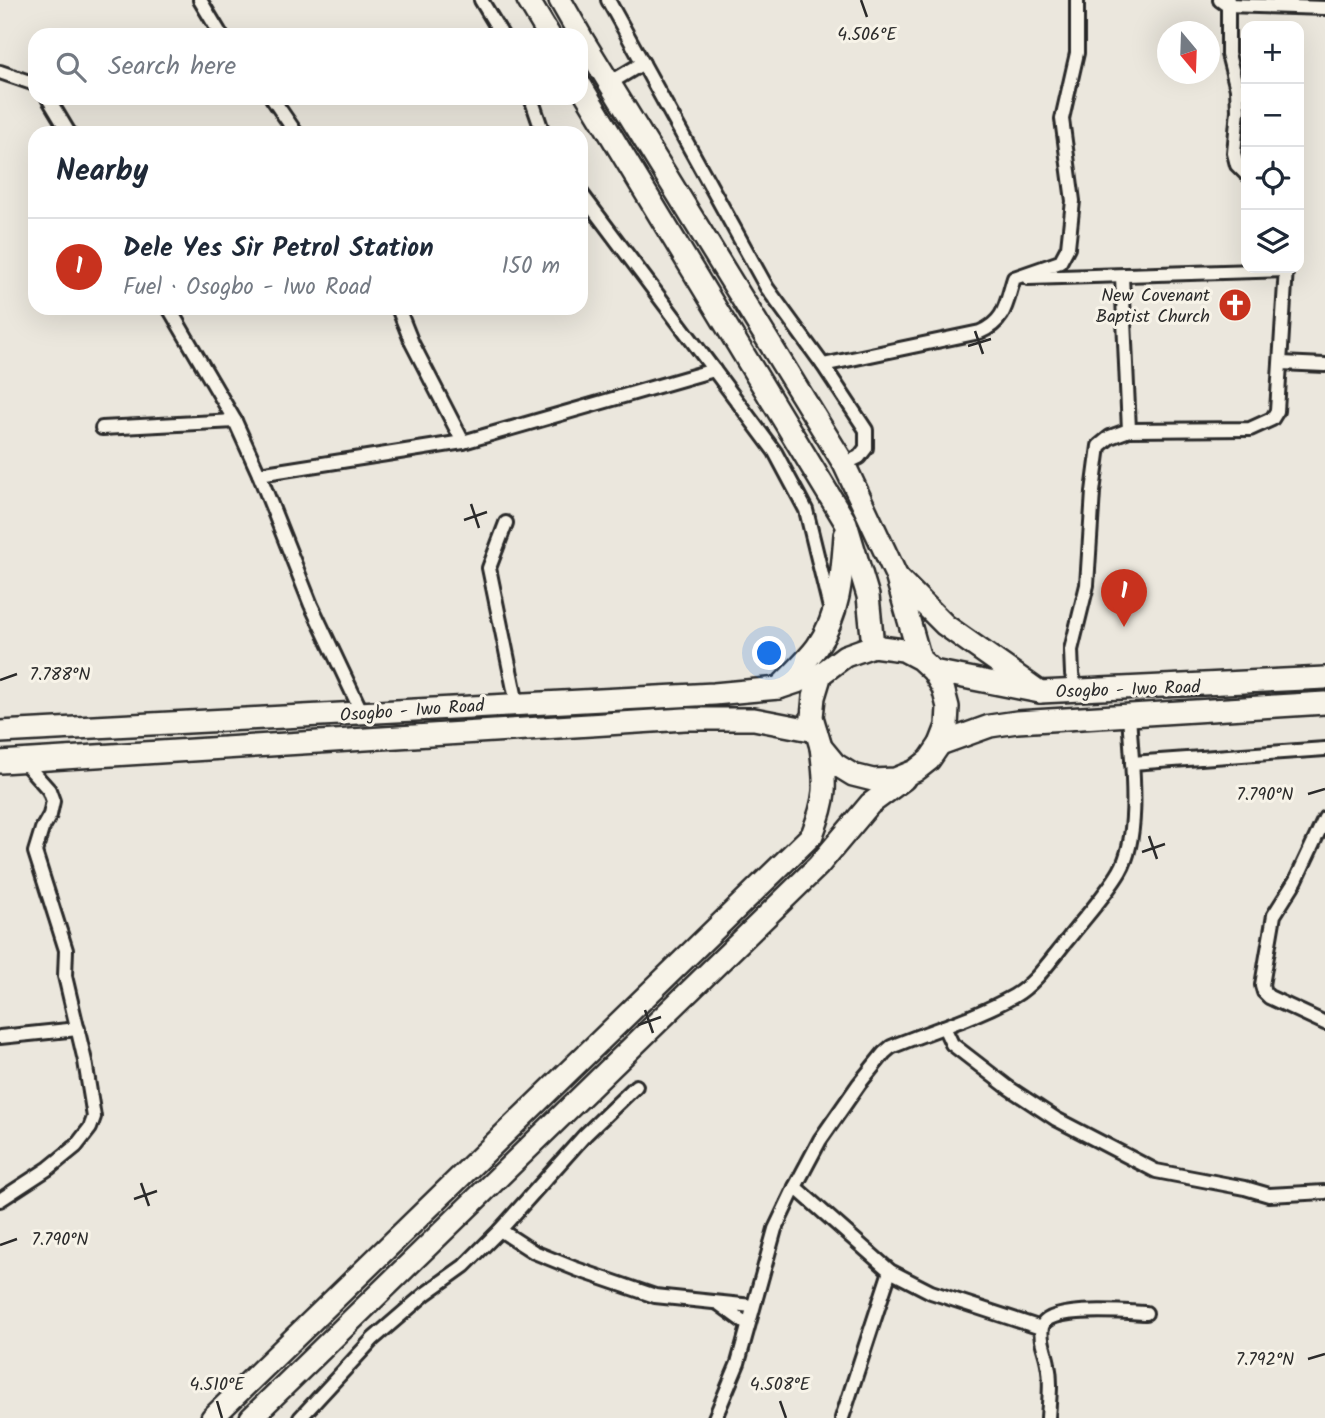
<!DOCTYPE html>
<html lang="en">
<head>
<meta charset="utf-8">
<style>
  :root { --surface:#fff; --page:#f6f6f7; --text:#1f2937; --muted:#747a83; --line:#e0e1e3; --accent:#c8321e }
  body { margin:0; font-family:Kalam,sans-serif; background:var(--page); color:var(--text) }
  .controls { position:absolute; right:21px; top:21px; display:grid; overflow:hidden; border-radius:14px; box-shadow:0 7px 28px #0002 }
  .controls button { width:63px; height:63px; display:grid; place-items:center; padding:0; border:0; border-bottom:2px solid var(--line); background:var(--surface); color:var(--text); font:35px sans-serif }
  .compass { position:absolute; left:1157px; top:21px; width:63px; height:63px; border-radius:50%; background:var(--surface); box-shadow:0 7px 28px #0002; rotate:161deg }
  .you { position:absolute; left:770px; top:654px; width:24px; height:24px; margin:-18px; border:5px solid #fff; border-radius:50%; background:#1a73e8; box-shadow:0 0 0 10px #1a73e833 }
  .badge { display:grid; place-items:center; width:46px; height:46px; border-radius:50%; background:var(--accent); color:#fff; font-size:23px; font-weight:700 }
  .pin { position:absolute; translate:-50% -58px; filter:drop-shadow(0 2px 4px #0008) }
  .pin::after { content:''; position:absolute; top:37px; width:24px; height:21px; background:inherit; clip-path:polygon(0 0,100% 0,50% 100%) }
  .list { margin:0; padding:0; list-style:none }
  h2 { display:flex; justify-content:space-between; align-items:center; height:91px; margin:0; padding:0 28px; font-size:30px }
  h2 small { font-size:23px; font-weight:400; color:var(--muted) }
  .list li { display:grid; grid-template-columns:46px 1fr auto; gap:21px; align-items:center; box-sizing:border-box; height:98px; padding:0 28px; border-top:2px solid var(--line) }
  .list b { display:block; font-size:26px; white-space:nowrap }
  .list p { margin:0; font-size:23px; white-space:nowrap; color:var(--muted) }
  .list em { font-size:23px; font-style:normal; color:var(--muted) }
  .icon { flex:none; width:38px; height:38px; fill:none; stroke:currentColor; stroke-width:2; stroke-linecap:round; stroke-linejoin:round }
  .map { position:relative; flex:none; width:1325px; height:1418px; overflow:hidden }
  .search { position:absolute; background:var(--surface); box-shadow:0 7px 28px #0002; left:28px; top:28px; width:560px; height:77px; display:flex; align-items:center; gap:18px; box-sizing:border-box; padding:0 24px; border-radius:21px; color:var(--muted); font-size:26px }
  .panel { position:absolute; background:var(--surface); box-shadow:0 7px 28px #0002; left:28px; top:126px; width:560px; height:189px; border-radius:21px }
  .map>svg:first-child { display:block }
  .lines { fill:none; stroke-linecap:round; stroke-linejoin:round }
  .minor-casing { stroke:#2b2b2b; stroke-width:18 }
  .primary-casing { stroke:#2b2b2b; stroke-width:26 }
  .trunk-casing { stroke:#2b2b2b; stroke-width:26 }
  .minor { stroke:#f7f3e8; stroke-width:12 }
  .primary { stroke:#f7f3e8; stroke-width:21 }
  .trunk { stroke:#f7f3e8; stroke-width:21 }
  .ticks { fill:none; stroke:#2b2b2b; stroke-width:2.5 }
  .labels { text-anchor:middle; stroke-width:6; stroke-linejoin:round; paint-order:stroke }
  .poi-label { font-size:18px; fill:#2b2b2b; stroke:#f7f3e8; text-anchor:end }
  .street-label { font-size:18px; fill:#2b2b2b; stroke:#f7f3e8 }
  .ticks-label { font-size:18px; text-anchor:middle; fill:#2b2b2b; stroke:#f7f3e8; stroke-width:6; stroke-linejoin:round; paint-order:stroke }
</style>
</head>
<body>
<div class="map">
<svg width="1325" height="1418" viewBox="0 0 1325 1418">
  <rect width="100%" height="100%" fill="#ebe7dd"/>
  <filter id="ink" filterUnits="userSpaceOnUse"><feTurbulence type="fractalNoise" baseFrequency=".0143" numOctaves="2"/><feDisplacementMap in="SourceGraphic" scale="14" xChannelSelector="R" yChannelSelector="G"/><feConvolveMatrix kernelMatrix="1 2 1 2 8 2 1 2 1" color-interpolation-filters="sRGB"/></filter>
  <g filter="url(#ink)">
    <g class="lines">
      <defs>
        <g id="minor">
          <path d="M 200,0 L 221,35"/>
          <path d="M 481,0 L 502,35"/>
          <path d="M 608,0 L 767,288 L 823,365 L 866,430 L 866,448 L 859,457 L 844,464"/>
          <path d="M 1220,0 L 1227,5 L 1325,8"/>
          <path d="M 1228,0 L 1228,54 L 1237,89 L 1238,110 L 1234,153 L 1237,165 L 1246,174"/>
          <path d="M 0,72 L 35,84"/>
          <path d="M 608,84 L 643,63"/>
          <path d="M 48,98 L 69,133"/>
          <path d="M 272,98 L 296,133"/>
          <path d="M 531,98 L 543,133"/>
          <path d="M 581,193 L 714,370"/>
          <path d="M 1122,276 L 1129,430"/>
          <path d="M 1028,278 L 1286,270"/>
          <path d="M 169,308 L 235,421 L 259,474 L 311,605 L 362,713"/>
          <path d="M 398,308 L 412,343 L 463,442"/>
          <path d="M 1281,363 L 1325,365"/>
          <path d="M 823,365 L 980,332 C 1006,321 1006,303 1014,278 L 1060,262 L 1068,247 L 1073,201 L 1062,119 L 1077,53 L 1077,0"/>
          <path d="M 102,428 L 235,421"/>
          <path d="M 259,474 L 463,442 L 714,370 L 775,452 L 806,510 L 831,612"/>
          <path d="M 506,523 L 489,568 L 517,704"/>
          <path d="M 1077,692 L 1072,674 L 1071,650 L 1087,585 L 1093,492 L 1099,446 L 1110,437 L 1129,430 L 1250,429 L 1272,419 L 1277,411 L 1286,268"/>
          <path d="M 1132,763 L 1325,749"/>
          <path d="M 1325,818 L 1296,880 L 1274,915 L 1262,985 L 1264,992 L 1269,997 L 1325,1023"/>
          <path d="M 944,1027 L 952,1044 L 1009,1088 L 1056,1119 L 1156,1171 L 1245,1188 L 1269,1195 L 1325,1192"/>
          <path d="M 0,1037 L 78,1029"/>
          <path d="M 795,1187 L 890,1271 L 931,1292 L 1041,1328"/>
          <path d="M 0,1200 L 49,1168 L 76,1146 L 90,1128 L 94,1117 L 85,1061 L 65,976 L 66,950 L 35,852 L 42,829 L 50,815 L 53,801 L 49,790 L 23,761"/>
          <path d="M 500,1230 L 534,1252 L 576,1269 L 655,1296 L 752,1306"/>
          <path d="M 718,1303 L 748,1325"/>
          <path d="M 300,1418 L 373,1339 L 425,1294 L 464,1266 L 500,1230 L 585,1135 L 636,1086"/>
          <path d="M 715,1418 L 738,1363 L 775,1229 L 795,1187 L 820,1140 L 859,1084 L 884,1053 L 891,1047 C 932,1030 975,1018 1014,996 C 1036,983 1052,958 1068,939 C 1085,917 1106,895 1120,871 C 1142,833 1131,757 1129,714"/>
          <path d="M 842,1418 L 890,1271"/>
          <path d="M 1048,1418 C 1049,1400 1052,1382 1048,1364 C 1046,1351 1039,1339 1042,1327 C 1047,1305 1127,1312 1146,1313"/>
        </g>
        <g id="primary">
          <path d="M 933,671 L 1040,692 L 1325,678"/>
          <path d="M 0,732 L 714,694 L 779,688 L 821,674"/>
          <path d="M 940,744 L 990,726 L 1017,722 L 1325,703"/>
          <path d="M 0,762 L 685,719 L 754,719 L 816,731"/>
        </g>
        <g id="trunk">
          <path d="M 528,0 L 549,35"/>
          <path d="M 560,0 L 580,35"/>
          <path d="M 581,37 L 844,464 L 896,575 L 920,659 L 933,671 L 943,688 L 948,707 L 947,726 L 940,744 L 929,760 L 915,771 L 895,779 L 873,780 L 853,775 L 835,764 L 821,747 L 812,717 L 814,697 L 821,674 L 845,656 L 873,646 L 903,650 L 920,659"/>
          <path d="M 581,86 L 846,523 L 868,596 L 873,646"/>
          <path d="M 898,578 L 945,625 L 1040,692"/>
          <path d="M 779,688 C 791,675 806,662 817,647 C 840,614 842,575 845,535"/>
          <path d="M 212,1418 L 812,835 C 827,797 826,786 821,747"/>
          <path d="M 251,1418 L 818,866 L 870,804 L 904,779"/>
        </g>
      </defs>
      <!-- minor casing -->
      <use href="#minor" class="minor-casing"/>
      <!-- primary casing -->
      <use href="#primary" class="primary-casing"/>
      <!-- trunk casing -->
      <use href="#trunk" class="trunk-casing"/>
      <!-- minor -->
      <use href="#minor" class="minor"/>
      <!-- primary -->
      <use href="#primary" class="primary"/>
      <!-- trunk -->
      <use href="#trunk" class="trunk"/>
    </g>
  </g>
  <!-- ticks -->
  <path class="ticks" d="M 861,0 L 867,17M 975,331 L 983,354M 968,346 L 991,339M 471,504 L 479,528M 464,520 L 487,512M 0,680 L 17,674M 1308,794 L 1325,789M 1149,836 L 1157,859M 1142,852 L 1165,844M 645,1010 L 653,1033M 638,1025 L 661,1017M 141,1183 L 149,1206M 134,1199 L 157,1191M 0,1245 L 17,1239M 1308,1359 L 1325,1354M 217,1401 L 222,1418M 780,1401 L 786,1418"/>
  <!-- icons -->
  <defs>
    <symbol id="church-disc" viewBox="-11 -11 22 22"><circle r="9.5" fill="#c8321e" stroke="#f7f3e8"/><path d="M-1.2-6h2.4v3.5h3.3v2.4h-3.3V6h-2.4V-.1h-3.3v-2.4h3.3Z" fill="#fff"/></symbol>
  </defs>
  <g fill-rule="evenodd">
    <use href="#church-disc" x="1216" y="286" width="38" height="38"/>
  </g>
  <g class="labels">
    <!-- poi labels -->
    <g class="poi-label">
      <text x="1210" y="301">New Covenant<tspan x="1210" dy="21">Baptist Church</tspan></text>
    </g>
    <!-- street labels -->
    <g class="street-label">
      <text transform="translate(1128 689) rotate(-2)" y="6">Osogbo - Iwo Road</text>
      <text transform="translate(412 710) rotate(-4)" y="6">Osogbo - Iwo Road</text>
    </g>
  </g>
  <g class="ticks-label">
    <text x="867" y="40">4.506°E</text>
    <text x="60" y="680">7.788°N</text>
    <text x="1265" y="800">7.790°N</text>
    <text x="60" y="1245">7.790°N</text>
    <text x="1265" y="1365">7.792°N</text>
    <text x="217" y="1390">4.510°E</text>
    <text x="780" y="1390">4.508°E</text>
  </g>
</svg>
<div class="controls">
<button>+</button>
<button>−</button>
<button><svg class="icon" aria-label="locate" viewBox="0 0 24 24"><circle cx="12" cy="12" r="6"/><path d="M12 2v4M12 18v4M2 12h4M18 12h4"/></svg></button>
<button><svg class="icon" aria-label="layers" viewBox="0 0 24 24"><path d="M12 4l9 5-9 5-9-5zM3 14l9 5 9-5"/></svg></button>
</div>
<svg class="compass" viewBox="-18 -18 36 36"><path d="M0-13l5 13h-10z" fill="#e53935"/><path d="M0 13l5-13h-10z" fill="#747a83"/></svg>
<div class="you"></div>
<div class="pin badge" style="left:1124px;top:627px">1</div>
<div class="search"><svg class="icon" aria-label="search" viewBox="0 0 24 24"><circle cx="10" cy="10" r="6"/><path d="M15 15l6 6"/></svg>Search here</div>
<section class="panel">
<h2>Nearby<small></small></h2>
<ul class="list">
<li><span class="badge">1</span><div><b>Dele Yes Sir Petrol Station</b><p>Fuel · Osogbo - Iwo Road</p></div><em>150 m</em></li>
</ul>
</section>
</div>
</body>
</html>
